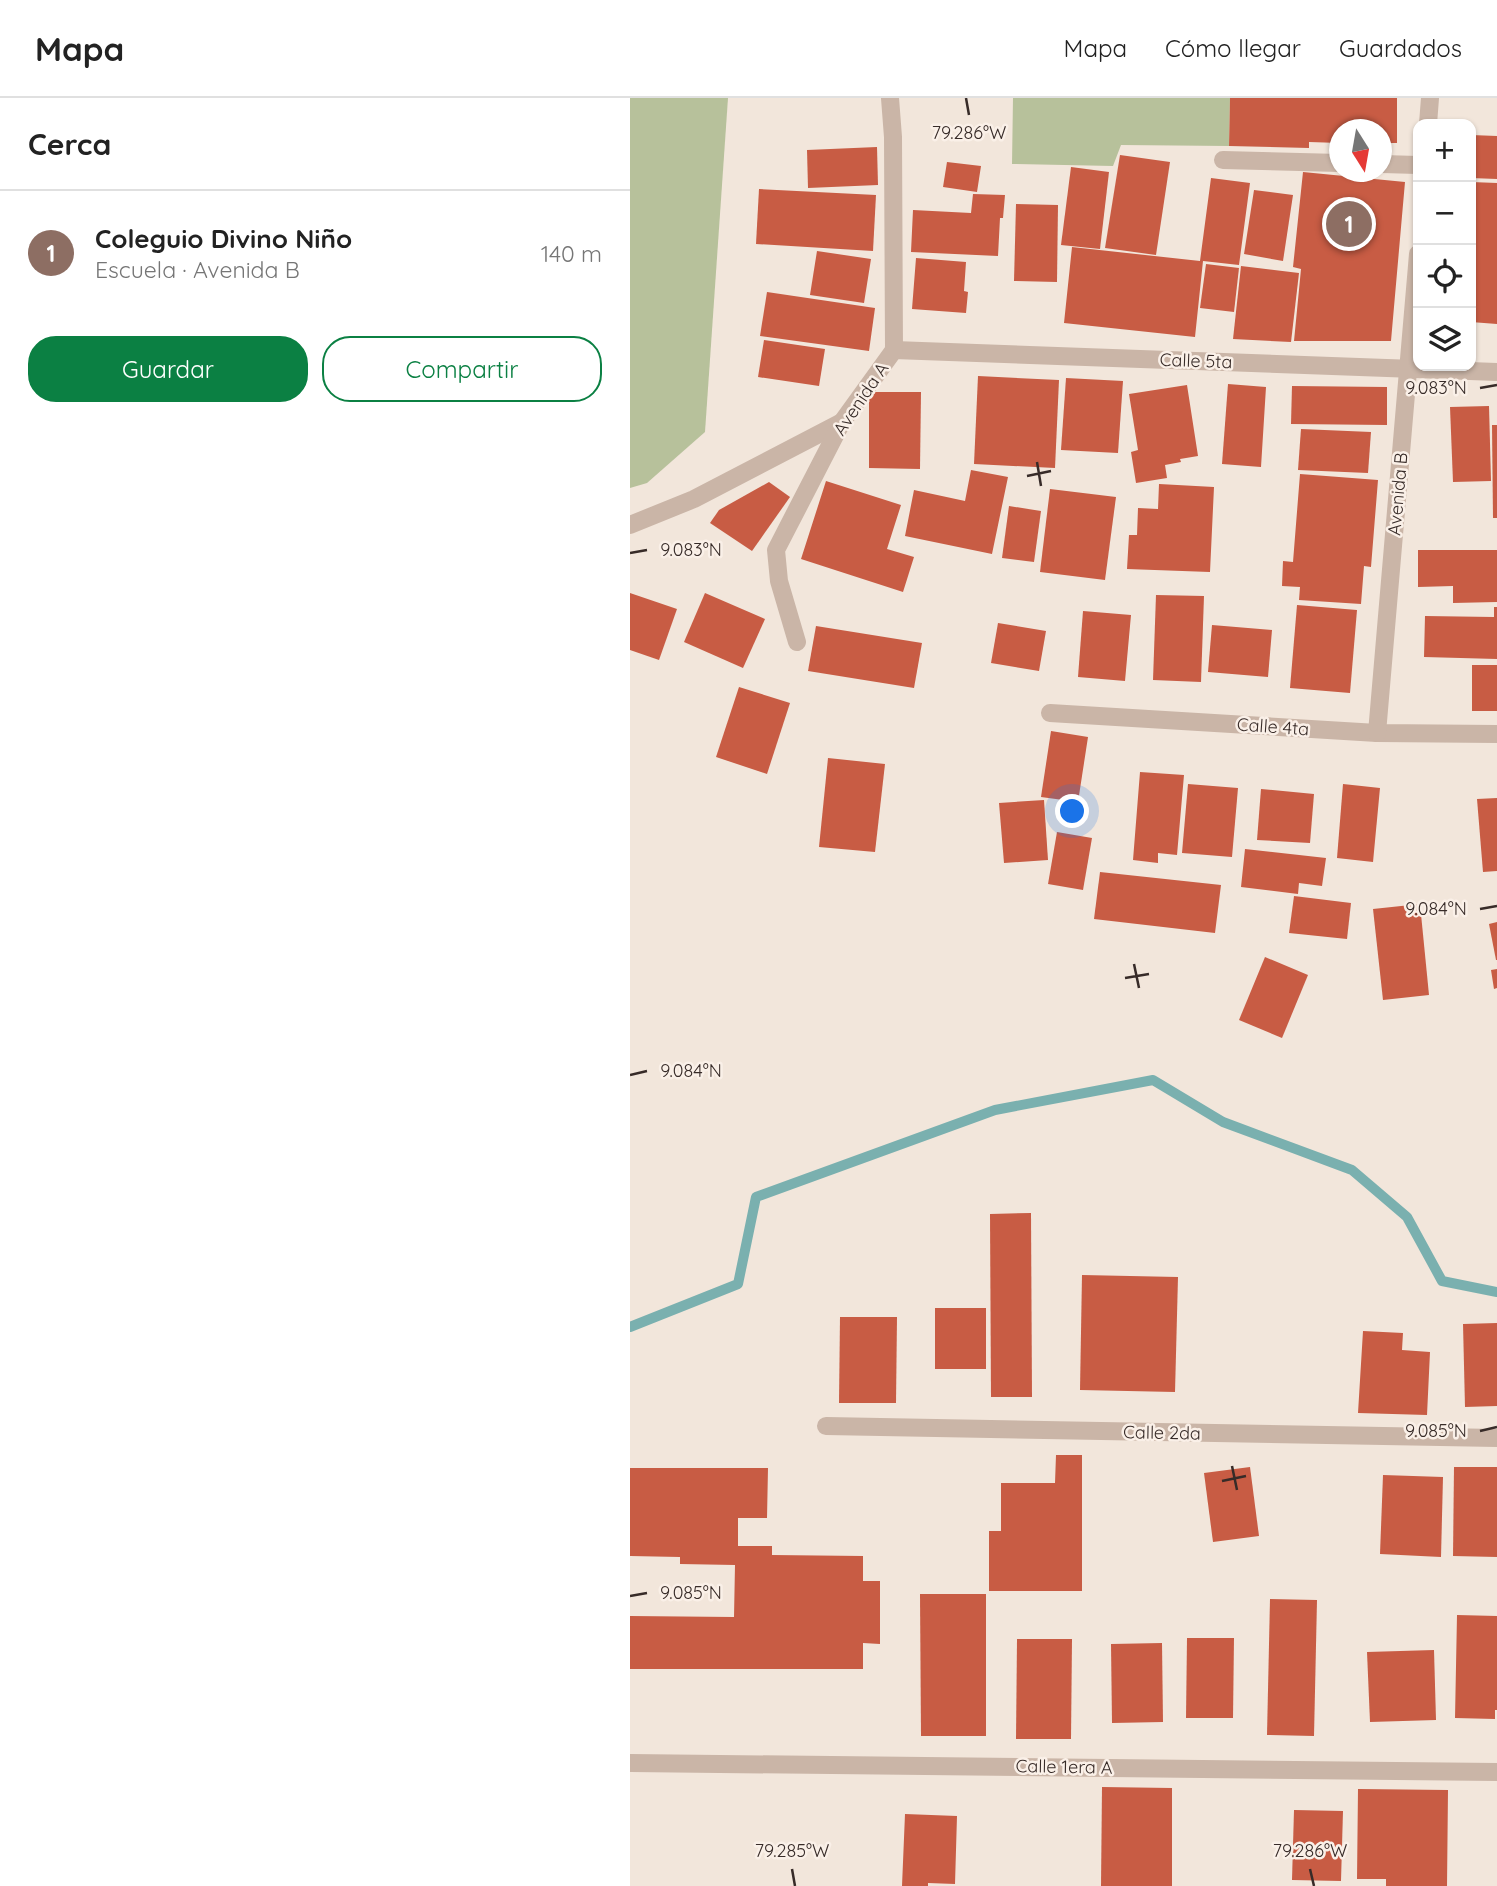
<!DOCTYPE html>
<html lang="es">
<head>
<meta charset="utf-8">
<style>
  :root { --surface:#fff; --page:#f6f6f6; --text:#222; --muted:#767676; --line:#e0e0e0; --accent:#0b8043 }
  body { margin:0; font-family:Quicksand,sans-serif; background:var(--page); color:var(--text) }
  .controls { position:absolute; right:21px; top:21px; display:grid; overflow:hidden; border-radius:14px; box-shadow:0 2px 5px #0004 }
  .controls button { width:63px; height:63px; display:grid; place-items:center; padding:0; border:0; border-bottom:2px solid var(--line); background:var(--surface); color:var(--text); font:35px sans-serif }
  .compass { position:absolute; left:699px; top:21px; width:63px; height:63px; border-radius:50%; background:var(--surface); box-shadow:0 2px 5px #0004; rotate:169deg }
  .you { position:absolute; left:443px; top:714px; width:24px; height:24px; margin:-18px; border:5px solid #fff; border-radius:50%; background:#1a73e8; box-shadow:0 0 0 10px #1a73e833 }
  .badge { display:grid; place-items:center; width:46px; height:46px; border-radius:50%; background:var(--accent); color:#fff; font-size:23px; font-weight:700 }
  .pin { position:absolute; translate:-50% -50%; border:4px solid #fff; box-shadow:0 2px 7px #0006 }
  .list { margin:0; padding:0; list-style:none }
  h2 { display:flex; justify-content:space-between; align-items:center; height:91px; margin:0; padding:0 28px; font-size:30px }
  h2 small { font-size:23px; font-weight:400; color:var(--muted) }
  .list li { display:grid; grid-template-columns:46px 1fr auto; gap:21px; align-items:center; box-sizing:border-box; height:126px; padding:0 28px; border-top:2px solid var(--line) }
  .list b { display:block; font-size:26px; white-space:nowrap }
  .list p { margin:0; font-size:23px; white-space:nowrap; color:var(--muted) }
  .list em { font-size:23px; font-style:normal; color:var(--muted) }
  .actions { display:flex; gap:14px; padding:21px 28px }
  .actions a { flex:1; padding:16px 0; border:2px solid var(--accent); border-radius:28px; text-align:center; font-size:24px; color:var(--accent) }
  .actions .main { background:var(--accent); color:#fff }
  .icon { flex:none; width:38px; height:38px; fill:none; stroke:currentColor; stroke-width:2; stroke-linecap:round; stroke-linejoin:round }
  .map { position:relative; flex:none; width:867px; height:1788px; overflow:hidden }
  header { display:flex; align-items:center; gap:42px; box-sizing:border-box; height:98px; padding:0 35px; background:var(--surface); border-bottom:2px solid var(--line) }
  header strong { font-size:33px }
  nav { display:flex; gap:38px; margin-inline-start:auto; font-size:24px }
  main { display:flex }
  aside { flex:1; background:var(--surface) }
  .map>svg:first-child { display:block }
  .green { fill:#b7c19b }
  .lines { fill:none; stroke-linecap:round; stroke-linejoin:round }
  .stream { stroke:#7ab0af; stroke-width:10 }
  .building { fill:#c85c44 }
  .minor { stroke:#cab5a7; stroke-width:18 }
  .ticks { fill:none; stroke:#372b28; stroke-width:2.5 }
  .labels { text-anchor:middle; stroke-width:5; stroke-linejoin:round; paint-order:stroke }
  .street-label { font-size:18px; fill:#372b28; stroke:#faf0e8 }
  .ticks-label { font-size:18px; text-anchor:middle; fill:#372b28; stroke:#faf0e8; stroke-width:5; stroke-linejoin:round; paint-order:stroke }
</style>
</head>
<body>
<header>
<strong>Mapa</strong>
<nav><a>Mapa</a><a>Cómo llegar</a><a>Guardados</a></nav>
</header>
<main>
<aside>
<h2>Cerca<small></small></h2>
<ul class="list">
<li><span class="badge" style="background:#8d6e63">1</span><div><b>Coleguio Divino Niño</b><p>Escuela · Avenida B</p></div><em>140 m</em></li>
</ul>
<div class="actions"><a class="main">Guardar</a><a>Compartir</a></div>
</aside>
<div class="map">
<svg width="867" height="1788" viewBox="0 0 867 1788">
  <rect width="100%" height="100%" fill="#f2e6db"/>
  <!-- green -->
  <g class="green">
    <path d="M 0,0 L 98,0 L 75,334 L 17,385 L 0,390 Z"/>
    <path d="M 383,0 L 600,0 L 599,48 L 491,47 L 483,68 L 382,66 Z"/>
  </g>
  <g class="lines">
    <!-- stream -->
    <path class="stream" d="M 0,1229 L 108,1186 L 126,1099 L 365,1012 L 523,982 L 593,1024 L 722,1072 L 777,1119 L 812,1183 L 867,1194"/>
  </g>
  <!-- building -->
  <g class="building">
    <path d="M 600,0 L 767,0 L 767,45 L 752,45 L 752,32 L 710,32 L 710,45 L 679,44 L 679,50 L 599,48 Z"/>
    <path d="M 841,37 L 867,38 L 867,81 L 841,80 Z"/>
    <path d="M 247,49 L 248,87 L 178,90 L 177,52 Z"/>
    <path d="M 490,57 L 540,64 L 526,157 L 475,150 Z"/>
    <path d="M 317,64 L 351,68 L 347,94 L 313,89 Z"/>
    <path d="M 441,69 L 479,74 L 470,151 L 431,147 Z"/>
    <path d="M 673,74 L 775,84 L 761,243 L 664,243 L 671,171 L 663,169 Z"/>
    <path d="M 581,80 L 620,85 L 609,167 L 573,163 L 565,239 L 434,225 L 442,149 L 570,163 Z"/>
    <path d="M 841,84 L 867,85 L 867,226 L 841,224 Z"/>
    <path d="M 129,91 L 246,97 L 243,153 L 126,146 Z"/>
    <path d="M 624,92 L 663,97 L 653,163 L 614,156 Z"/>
    <path d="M 343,96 L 375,97 L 373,120 L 370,120 L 368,158 L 281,154 L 283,112 L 341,115 Z"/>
    <path d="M 386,106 L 428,107 L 427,184 L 384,183 Z"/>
    <path d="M 187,153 L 241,161 L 234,205 L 180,197 Z"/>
    <path d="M 286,160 L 336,164 L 334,193 L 338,194 L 336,215 L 282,211 Z"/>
    <path d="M 576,166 L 609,170 L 604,214 L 570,210 Z"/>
    <path d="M 611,168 L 669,175 L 661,244 L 603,241 Z"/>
    <path d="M 137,194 L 245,210 L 239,253 L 130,238 Z"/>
    <path d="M 134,242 L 195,251 L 189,288 L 128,279 Z"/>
    <path d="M 348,278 L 429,282 L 425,370 L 344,366 Z"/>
    <path d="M 436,280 L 493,283 L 488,355 L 431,352 Z"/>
    <path d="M 598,286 L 636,289 L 631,369 L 592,366 Z"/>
    <path d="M 557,287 L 568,358 L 550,361 L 551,364 L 535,367 L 537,380 L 506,385 L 501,354 L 508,352 L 499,296 Z"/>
    <path d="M 662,288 L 757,289 L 757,327 L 661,326 Z"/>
    <path d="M 239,294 L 291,294 L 290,371 L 239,370 Z"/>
    <path d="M 859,308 L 861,383 L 823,384 L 820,309 Z"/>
    <path d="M 862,327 L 867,327 L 867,420 L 863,420 Z"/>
    <path d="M 671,331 L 741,334 L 738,375 L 668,372 Z"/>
    <path d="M 341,372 L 378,379 L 362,456 L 275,438 L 284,392 L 335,403 Z"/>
    <path d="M 670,376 L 748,382 L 741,469 L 734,468 L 731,506 L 669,502 L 670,489 L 652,488 L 653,463 L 663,464 Z"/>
    <path d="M 196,383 L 271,407 L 257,451 L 284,459 L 273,494 L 171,461 Z"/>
    <path d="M 139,384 L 160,399 L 122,453 L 80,425 L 89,412 Z"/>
    <path d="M 529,386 L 584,389 L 580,474 L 497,471 L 499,437 L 507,437 L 508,410 L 528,411 Z"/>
    <path d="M 420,391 L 486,399 L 475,482 L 410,474 Z"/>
    <path d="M 379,408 L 411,413 L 404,464 L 372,460 Z"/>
    <path d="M 788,452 L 867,452 L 867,504 L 823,505 L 823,488 L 788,489 Z"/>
    <path d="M 0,495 L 47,511 L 29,562 L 0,552 Z"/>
    <path d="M 75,495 L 135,521 L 113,570 L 54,544 Z"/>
    <path d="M 526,497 L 574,498 L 571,584 L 523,582 Z"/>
    <path d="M 667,507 L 727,512 L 720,595 L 660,590 Z"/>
    <path d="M 864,509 L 867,509 L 867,561 L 794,559 L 795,518 L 864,519 Z"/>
    <path d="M 453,513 L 501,517 L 495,583 L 448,579 Z"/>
    <path d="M 368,525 L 416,533 L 409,573 L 361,565 Z"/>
    <path d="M 582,527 L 642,532 L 638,579 L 578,574 Z"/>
    <path d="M 186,528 L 292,545 L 284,590 L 178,573 Z"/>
    <rect x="842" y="567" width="25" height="46"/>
    <path d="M 109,589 L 160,605 L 137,676 L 86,659 Z"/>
    <path d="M 421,633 L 458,639 L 448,704 L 411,699 Z"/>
    <path d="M 198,660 L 255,666 L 245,754 L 189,749 Z"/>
    <path d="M 510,674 L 554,677 L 547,757 L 528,755 L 528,765 L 503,762 Z"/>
    <path d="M 558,686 L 608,690 L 602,759 L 552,755 Z"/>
    <path d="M 713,686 L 750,690 L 743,764 L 707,760 Z"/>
    <path d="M 631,691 L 684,696 L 680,745 L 627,742 Z"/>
    <path d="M 867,700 L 867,773 L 853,774 L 847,701 Z"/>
    <path d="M 414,702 L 418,762 L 374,765 L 369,705 Z"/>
    <path d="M 427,734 L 462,740 L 453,792 L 418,786 Z"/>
    <path d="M 615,751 L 696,760 L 692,788 L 669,785 L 668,796 L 611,789 Z"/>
    <path d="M 470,774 L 591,787 L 585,835 L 464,821 Z"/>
    <path d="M 664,798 L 721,805 L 717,841 L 659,835 Z"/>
    <path d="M 790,806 L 799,897 L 753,902 L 743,811 Z"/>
    <path d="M 867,824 L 867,862 L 866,862 L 859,826 Z"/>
    <path d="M 635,859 L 678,877 L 652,940 L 609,922 Z"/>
    <path d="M 867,871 L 867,890 L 864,891 L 861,872 Z"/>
    <path d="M 401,1115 L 402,1299 L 361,1299 L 360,1116 Z"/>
    <path d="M 452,1177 L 548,1179 L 545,1294 L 450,1292 Z"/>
    <rect x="305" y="1210" width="51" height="61"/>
    <path d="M 210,1219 L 267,1219 L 266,1305 L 209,1305 Z"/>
    <path d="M 867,1225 L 867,1308 L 835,1309 L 833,1226 Z"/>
    <path d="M 733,1233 L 773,1235 L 772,1252 L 800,1254 L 797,1317 L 728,1315 Z"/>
    <path d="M 426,1357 L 452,1357 L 452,1493 L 359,1493 L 359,1433 L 371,1433 L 371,1385 L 425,1385 Z"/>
    <path d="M 620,1369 L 629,1438 L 583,1444 L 574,1375 Z"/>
    <path d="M 824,1369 L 867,1369 L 867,1459 L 823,1458 Z"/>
    <path d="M 0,1370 L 138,1370 L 137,1420 L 108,1420 L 108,1448 L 142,1448 L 142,1457 L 233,1458 L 233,1483 L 250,1483 L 250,1546 L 233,1545 L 233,1571 L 0,1571 L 0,1518 L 104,1519 L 105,1467 L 50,1466 L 50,1459 L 0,1458 Z"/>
    <path d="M 753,1377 L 813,1379 L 811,1459 L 750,1456 Z"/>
    <path d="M 290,1496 L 356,1496 L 356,1638 L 291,1638 Z"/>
    <path d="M 640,1501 L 687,1502 L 684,1638 L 637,1637 Z"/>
    <path d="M 827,1517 L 867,1518 L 867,1612 L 865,1612 L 865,1621 L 825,1620 Z"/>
    <path d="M 557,1540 L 604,1540 L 603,1620 L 556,1620 Z"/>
    <path d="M 387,1541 L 442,1541 L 441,1641 L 386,1641 Z"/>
    <path d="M 532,1545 L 533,1624 L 482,1625 L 481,1546 Z"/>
    <path d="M 804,1552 L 806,1622 L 740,1624 L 737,1554 Z"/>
    <path d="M 472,1689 L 542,1690 L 542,1788 L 471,1788 Z"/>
    <path d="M 728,1691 L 818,1692 L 817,1788 L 756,1788 L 756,1781 L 727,1781 Z"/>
    <path d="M 664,1712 L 713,1713 L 711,1783 L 662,1782 Z"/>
    <path d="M 275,1716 L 327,1718 L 325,1786 L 298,1785 L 298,1788 L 272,1788 Z"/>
  </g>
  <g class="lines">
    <!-- minor -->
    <g class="minor">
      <path d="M 798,26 L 800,0"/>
      <path d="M 593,62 L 710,65"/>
      <path d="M 752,66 L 788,67"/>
      <path d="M 264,252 L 867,274"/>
      <path d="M 0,427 L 64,401 L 212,324"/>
      <path d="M 167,544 L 149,483 L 146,452 L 212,324 L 264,252 L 263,39 L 260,0"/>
      <path d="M 420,615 L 747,635 L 867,636"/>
      <path d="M 747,635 L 788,156"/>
      <path d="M 196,1328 L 867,1340"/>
      <path d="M 0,1665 L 867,1674"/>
    </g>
  </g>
  <!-- ticks -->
  <path class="ticks" d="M 336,0 L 339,17M 850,290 L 867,287M 407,364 L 411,388M 397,378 L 421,373M 0,455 L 17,452M 850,811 L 867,808M 504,866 L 509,890M 495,880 L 519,876M 0,977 L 17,973M 850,1333 L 867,1329M 602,1368 L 607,1392M 592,1383 L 616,1378M 0,1498 L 17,1495M 162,1771 L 165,1788M 680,1771 L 684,1788"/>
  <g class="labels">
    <!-- street labels -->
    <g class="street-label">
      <text transform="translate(566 263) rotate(2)" y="6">Calle 5ta</text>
      <text transform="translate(231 301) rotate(-56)" y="6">Avenida A</text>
      <text transform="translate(768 396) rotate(-85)" y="6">Avenida B</text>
      <text transform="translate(643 629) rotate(4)" y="6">Calle 4ta</text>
      <text transform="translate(532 1335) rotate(1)" y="6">Calle 2da</text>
      <text transform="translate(434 1669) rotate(1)" y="6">Calle 1era A</text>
    </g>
  </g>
  <g class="ticks-label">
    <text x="339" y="41">79.286°W</text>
    <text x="806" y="296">9.083°N</text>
    <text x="61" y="458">9.083°N</text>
    <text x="806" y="817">9.084°N</text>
    <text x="61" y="979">9.084°N</text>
    <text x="806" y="1339">9.085°N</text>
    <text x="61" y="1501">9.085°N</text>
    <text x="162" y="1759">79.285°W</text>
    <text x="680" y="1759">79.286°W</text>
  </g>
</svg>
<div class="controls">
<button>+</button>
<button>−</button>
<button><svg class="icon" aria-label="locate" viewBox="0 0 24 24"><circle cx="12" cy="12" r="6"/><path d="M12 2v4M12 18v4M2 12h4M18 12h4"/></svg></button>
<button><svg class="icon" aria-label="layers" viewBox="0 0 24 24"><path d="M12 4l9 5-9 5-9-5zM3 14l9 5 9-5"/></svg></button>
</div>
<svg class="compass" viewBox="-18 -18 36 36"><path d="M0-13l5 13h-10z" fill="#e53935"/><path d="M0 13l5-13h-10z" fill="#767676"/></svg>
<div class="you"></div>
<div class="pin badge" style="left:719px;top:126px;background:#8d6e63">1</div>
</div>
</main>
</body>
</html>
